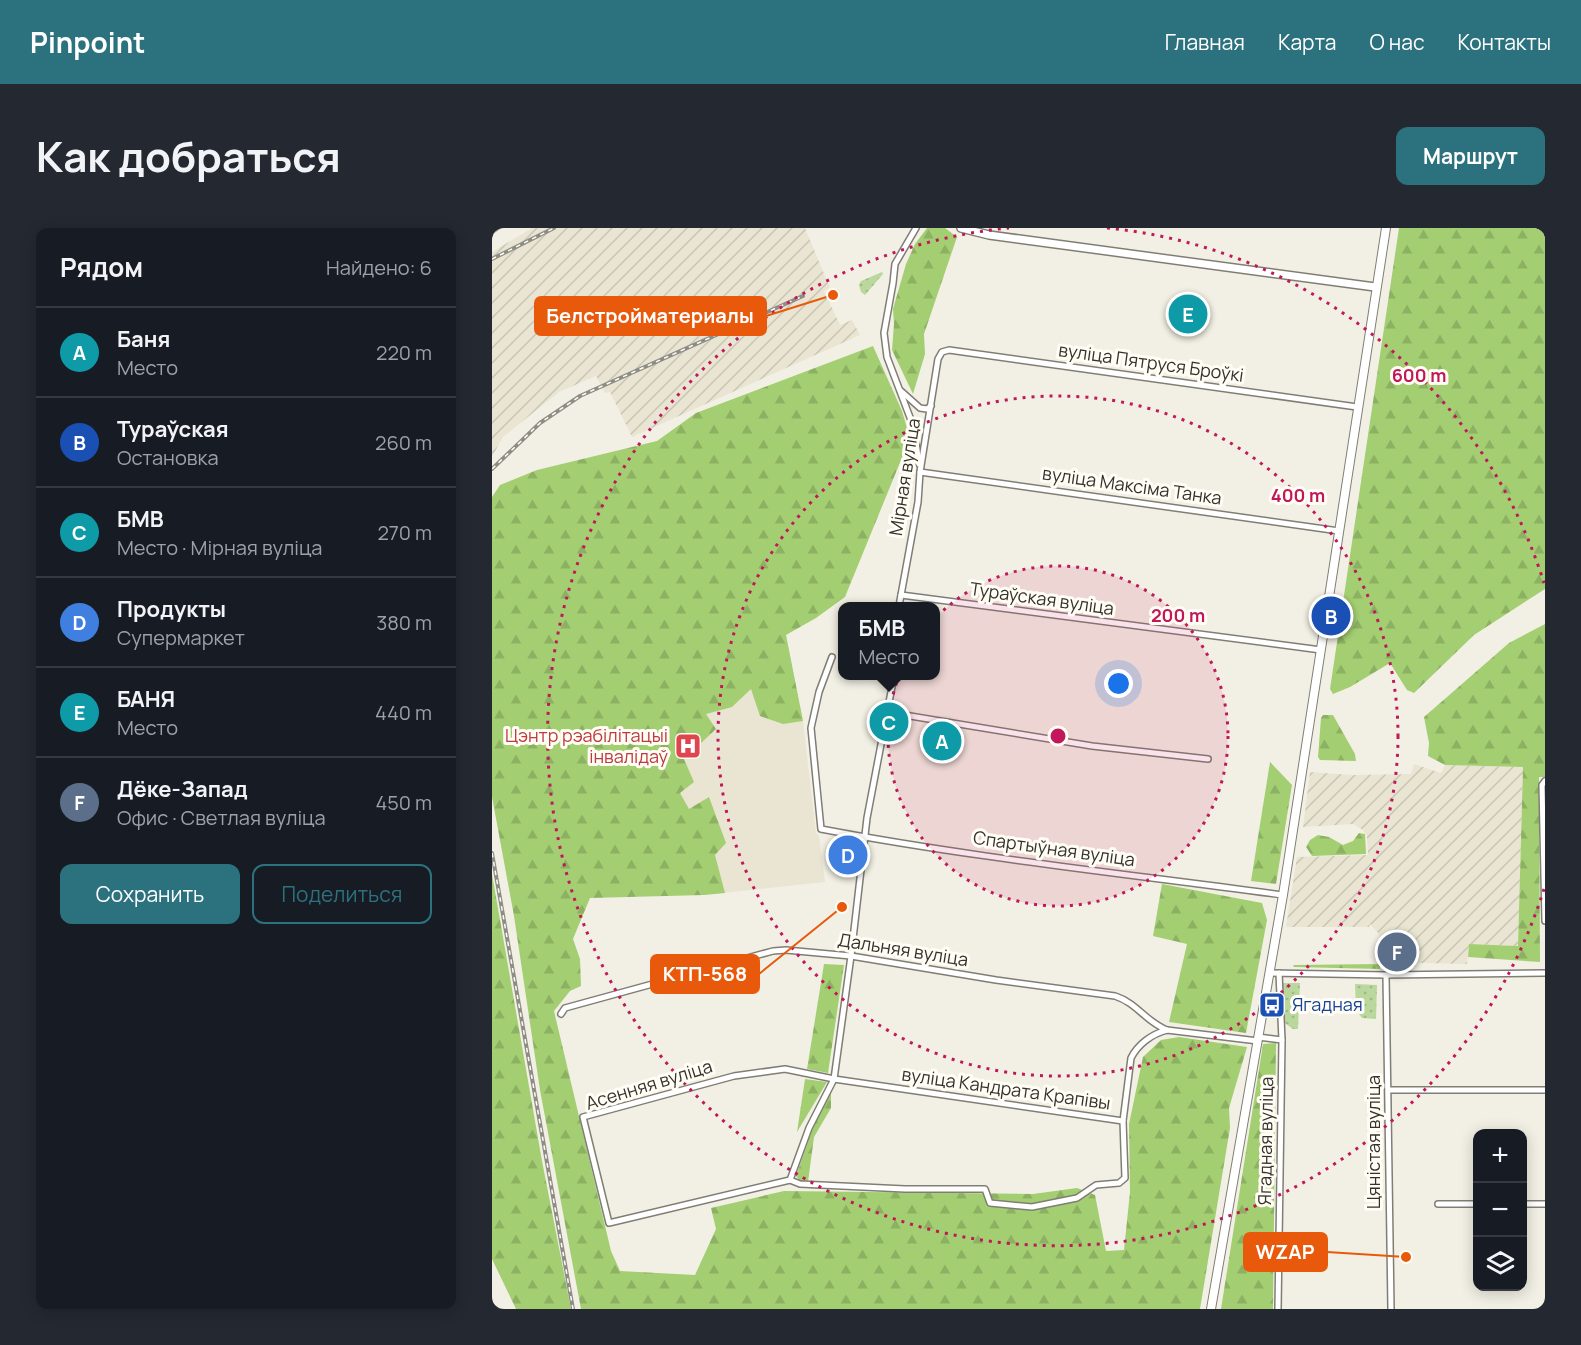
<!DOCTYPE html>
<html lang="ru">
<head>
<meta charset="utf-8">
<style>
  :root { --surface:#171b24; --page:#242831; --text:#f1f3f6; --muted:#9ea1a6; --line:#363941; --accent:#2b727e }
  body { margin:0; font-family:Manrope,sans-serif; background:var(--page); color:var(--text) }
  .controls { position:absolute; right:18px; bottom:18px; display:grid; overflow:hidden; border-radius:12px; box-shadow:0 3px 15px #0003 }
  .controls button { width:54px; height:54px; display:grid; place-items:center; padding:0; border:0; border-bottom:2px solid var(--line); background:var(--surface); color:var(--text); font:30px sans-serif }
  .you { position:absolute; left:627px; top:456px; width:21px; height:21px; margin:-15px; border:4px solid #fff; border-radius:50%; background:#1a73e8; box-shadow:0 0 0 9px #1a73e833 }
  .badge { display:grid; place-items:center; width:39px; height:39px; border-radius:50%; background:var(--accent); color:#fff; font-size:20px; font-weight:700 }
  .pin { position:absolute; translate:-50% -50%; border:3px solid #fff; box-shadow:0 2px 6px #0006 }
  .popup { position:absolute; left:346px; top:374px; width:102px; height:78px; box-sizing:border-box; display:grid; place-content:center; border-radius:12px; background:var(--surface); filter:drop-shadow(0 2px 4px #0005); font-size:20px; white-space:nowrap; color:var(--muted) }
  .popup b { font-size:22px; color:var(--text) }
  .popup::after { content:''; position:absolute; left:50%; top:100%; margin-left:-12px; border:12px solid transparent; border-top-color:var(--surface) }
  .list { margin:0; padding:0; list-style:none }
  h2 { display:flex; justify-content:space-between; align-items:center; height:78px; margin:0; padding:0 24px; font-size:26px }
  h2 small { font-size:20px; font-weight:400; color:var(--muted) }
  .list li { display:grid; grid-template-columns:39px 1fr auto; gap:18px; align-items:center; box-sizing:border-box; height:90px; padding:0 24px; border-top:2px solid var(--line) }
  .list b { display:block; font-size:22px; white-space:nowrap }
  .list p { margin:0; font-size:20px; white-space:nowrap; color:var(--muted) }
  .list em { font-size:20px; font-style:normal; color:var(--muted) }
  .actions { display:flex; gap:12px; padding:18px 24px }
  .actions a { flex:1; padding:14px 0; border:2px solid var(--accent); border-radius:12px; text-align:center; font-size:21px; color:var(--accent) }
  .actions .main { background:var(--accent); color:#fff }
  .icon { flex:none; width:33px; height:33px; fill:none; stroke:currentColor; stroke-width:2; stroke-linecap:round; stroke-linejoin:round }
  .map { position:relative; flex:none; width:1053px; height:1081px; overflow:hidden; border-radius:12px }
  header { display:flex; align-items:center; gap:36px; box-sizing:border-box; height:84px; padding:0 30px; background:var(--accent); color:#fff }
  header strong { font-size:28px }
  nav { display:flex; gap:33px; margin-inline-start:auto; font-size:21px }
  .intro { display:flex; align-items:center; justify-content:space-between; box-sizing:border-box; height:144px; padding:0 36px }
  h1 { margin:0; font-size:42px }
  .button { padding:15px 27px; border-radius:12px; background:var(--accent); color:#fff; font-size:21px; font-weight:700 }
  main { display:flex; gap:36px; padding:0 36px }
  aside { flex:1; background:var(--surface); border-radius:12px; box-shadow:0 3px 15px #0003 }
  .map>svg:first-child { display:block }
  .built { fill:#e9e5d2 }
  .industrial { fill:url(#industrial-furrows) }
  .grass { fill:url(#grass-dots) }
  .forest { fill:url(#forest-firs) }
  .lines { fill:none; stroke-linecap:round; stroke-linejoin:round }
  .minor-casing { stroke:#807e74; stroke-width:8 }
  .tertiary-casing { stroke:#807e74; stroke-width:10 }
  .secondary-casing { stroke:#807e74; stroke-width:10 }
  .minor { stroke:#fff; stroke-width:5 }
  .tertiary { stroke:#fff; stroke-width:7 }
  .secondary { stroke:#fff; stroke-width:8 }
  .rail-casing { stroke:#8e8d85; stroke-width:4 }
  .rail { stroke:#fffdf4; stroke-width:1.5; stroke-dasharray:4.5; stroke-linecap:butt }
  .ring { fill:none; stroke:#c2185b; stroke-width:3; stroke-dasharray:3 6 }
  .labels { text-anchor:middle; stroke-width:6; stroke-linejoin:round; paint-order:stroke }
  .street-label { font-size:18px; fill:#33322d; stroke:#fffdf4 }
  .health-label { font-size:18px; fill:#be3a42; stroke:#fffdf4; text-anchor:end }
  .transit-label { font-size:18px; fill:#164399; stroke:#fffdf4; text-anchor:start }
  .centre { fill:#c2185b; stroke:#fffdf4; stroke-width:3 }
  .ring-label { font-size:18px; text-anchor:middle; font-weight:bold; fill:#c2185b; stroke:#fffdf4; stroke-width:6; stroke-linejoin:round; paint-order:stroke }
  .leader { fill:none; stroke:#e8590c; stroke-width:2 }
  .callout-dot { fill:#e8590c; stroke:#fffdf4; stroke-width:2 }
  .callout { fill:#e8590c; stroke:#e8590c; stroke-width:2 }
  .callout-label { font-size:20px; text-anchor:middle; font-weight:bold; fill:#fff }
</style>
</head>
<body>
<header>
<strong>Pinpoint</strong>
<nav><a>Главная</a><a>Карта</a><a>О нас</a><a>Контакты</a></nav>
</header>
<div class="intro"><h1>Как добраться</h1><a class="button">Маршрут</a></div>
<main>
<aside>
<h2>Рядом<small>Найдено: 6</small></h2>
<ul class="list">
<li><span class="badge" style="background:#0f9aa8">A</span><div><b>Баня</b><p>Место</p></div><em>220 m</em></li>
<li><span class="badge" style="background:#1a4fb4">B</span><div><b>Тураўская</b><p>Остановка</p></div><em>260 m</em></li>
<li><span class="badge" style="background:#0f9aa8">C</span><div><b>БМВ</b><p>Место · Мірная вуліца</p></div><em>270 m</em></li>
<li><span class="badge" style="background:#3f7fe0">D</span><div><b>Продукты</b><p>Супермаркет</p></div><em>380 m</em></li>
<li><span class="badge" style="background:#0f9aa8">E</span><div><b>БАНЯ</b><p>Место</p></div><em>440 m</em></li>
<li><span class="badge" style="background:#5c6f8a">F</span><div><b>Дёке-Запад</b><p>Офис · Светлая вуліца</p></div><em>450 m</em></li>
</ul>
<div class="actions"><a class="main">Сохранить</a><a>Поделиться</a></div>
</aside>
<div class="map">
<svg width="1053" height="1081" viewBox="0 0 1053 1081">
  <defs>
    <pattern id="industrial-furrows" width="10" height="10" patternUnits="userSpaceOnUse" patternTransform="scale(1.5)"><rect width="10" height="10" fill="#e9e5d2"/><path d="M-1 1l2-2M0 10L10 0M9 11l2-2" fill="none" stroke="#c8c5b5"/></pattern>
    <pattern id="grass-dots" width="8" height="8" patternUnits="userSpaceOnUse" patternTransform="scale(1.5)"><rect width="8" height="8" fill="#bad79d"/><path d="M2 2h.1M6 6h.1" fill="none" stroke="#a0b988" stroke-width="1.8" stroke-linecap="round"/></pattern>
    <pattern id="forest-firs" width="22" height="20" patternUnits="userSpaceOnUse" patternTransform="scale(1.5)"><rect width="22" height="20" fill="#a3ce71"/><path d="M5 1l3.5 6h-7zM16 11l3.5 6h-7z" fill="#8db162"/></pattern>
  </defs>
  <rect width="100%" height="100%" fill="#f2f0e4"/>
  <!-- built -->
  <path class="built" d="M 294,407 L 311,493 L 324,605 L 327,608 L 333,654 L 212,667 L 30,542 Z"/>
  <!-- industrial -->
  <g class="industrial">
    <path d="M 40,0 L 313,0 L 338,60 L 332,63 L 348,97 L 360,92 L 368,107 L 140,209 L 118,164 L 113,165 L 104,148 L 67,164 L 11,209 L 0,229 L 0,24 Z"/>
    <path d="M 922,536 L 949,545 L 953,537 L 1031,539 L 1026,718 L 977,716 L 975,736 L 890,734 L 887,706 L 878,696 L 877,699 L 794,699 L 805,629 L 876,627 L 875,608 L 871,602 L 861,596 L 811,599 L 818,544 L 860,547 L 919,546 Z"/>
  </g>
  <!-- grass -->
  <g class="grass">
    <path d="M 390,44 L 391,46 L 373,67 L 369,64 L 367,57 L 369,53 Z"/>
    <path d="M 789,755 L 808,755 L 806,801 L 801,801 L 791,794 Z"/>
    <path d="M 863,756 L 885,757 L 884,791 L 870,790 L 864,782 Z"/>
  </g>
  <!-- forest -->
  <g class="forest">
    <path d="M 435,0 L 453,0 L 465,9 L 432,106 L 433,126 L 421,166 L 400,122 L 402,96 L 401,81 L 414,36 L 423,16 Z"/>
    <path d="M 907,0 L 1053,0 L 1053,361 L 982,407 L 922,465 L 915,462 L 898,435 L 858,459 L 841,466 L 838,461 Z"/>
    <path d="M 381,118 L 410,183 L 418,210 L 353,369 L 324,390 L 294,407 L 311,493 L 291,496 L 268,488 L 259,461 L 240,479 L 214,486 L 224,501 L 192,531 L 202,554 L 188,565 L 197,581 L 217,569 L 234,615 L 223,627 L 233,665 L 212,667 L 98,670 L 81,711 L 88,731 L 89,758 L 78,763 L 62,783 L 119,1023 L 128,1043 L 203,1047 L 224,1001 L 219,980 L 292,963 L 541,966 L 585,960 L 603,967 L 614,1023 L 632,1022 L 638,964 L 637,896 L 651,829 L 669,812 L 687,809 L 755,819 L 737,880 L 738,900 L 708,1081 L 89,1081 L 48,862 L 22,688 L 0,569 L 0,269 L 8,257 L 45,242 L 165,213 L 204,185 Z"/>
    <path d="M 1053,396 L 1053,549 L 1047,549 L 1048,734 L 976,729 L 977,716 L 1026,718 L 1031,539 L 953,537 L 936,528 L 937,515 L 932,489 L 1017,415 Z"/>
    <path d="M 831,487 L 841,487 L 863,526 L 864,533 L 828,532 L 826,529 L 829,490 Z"/>
    <path d="M 778,534 L 800,557 L 784,656 L 759,653 Z"/>
    <path d="M 867,605 L 873,606 L 874,626 L 820,628 L 814,619 L 818,612 L 826,607 L 837,609 L 851,617 L 861,613 Z"/>
    <path d="M 0,646 L 50,933 L 79,1081 L 24,1081 L 0,1031 Z"/>
    <path d="M 670,656 L 770,675 L 775,692 L 754,805 L 677,794 L 695,716 L 661,708 Z"/>
    <path d="M 332,736 L 352,737 L 336,845 L 315,841 Z"/>
    <path d="M 888,736 L 888,741 L 802,739 L 801,737 Z"/>
    <path d="M 784,815 L 781,1081 L 729,1081 L 771,816 Z"/>
    <path d="M 313,851 L 335,854 L 305,904 Z"/>
    <path d="M 339,863 L 339,880 L 322,909 L 316,954 L 309,954 L 304,948 L 322,897 Z"/>
  </g>
  <g class="lines">
    <defs>
      <g id="minor">
        <path d="M 424,0 L 403,36 L 401,55 L 392,105 L 395,129 L 422,200 L 427,236"/>
        <path d="M 409,163 L 428,180 L 435,181 L 439,178"/>
        <path d="M 428,244 L 847,303"/>
        <path d="M 409,367 L 829,422"/>
        <path d="M 407,378 L 426,274 L 428,244 L 446,131 L 450,124 L 457,122 L 865,179"/>
        <path d="M 340,429 L 327,464 L 319,500 L 329,601 C 482,630 637,646 791,667"/>
        <path d="M 394,484 L 600,518 L 716,531"/>
        <path d="M 1053,553 L 1050,557 L 1053,693"/>
        <path d="M 777,745 L 894,747 L 1053,745"/>
        <path d="M 894,747 L 899,1081"/>
        <path d="M 69,786 L 73,780 L 281,723 L 294,722 L 359,728 L 504,752 L 623,768 C 645,775 654,794 675,802"/>
        <path d="M 766,809 L 790,812"/>
        <path d="M 897,862 L 1053,862"/>
        <path d="M 298,952 L 117,995 L 91,889 L 242,848 L 293,841 L 342,851 L 631,893"/>
        <path d="M 298,952 L 308,956 L 413,961 L 493,961 L 498,975 L 540,979 L 585,970 L 604,957 L 627,955 L 633,950 L 631,893 L 639,830 C 646,816 660,806 675,802 L 766,813"/>
        <path d="M 298,952 L 317,900 L 342,851 L 359,728 L 375,590 L 402,448"/>
        <path d="M 946,976 L 986,976"/>
        <path d="M 1030,976 L 1053,976"/>
        <path d="M 786,1081 L 790,812 L 787,745"/>
      </g>
      <path id="tertiary" d="M 469,0 L 497,7 L 883,59"/>
      <path id="secondary" d="M 719,1081 L 791,667 L 894,0"/>
    </defs>
    <!-- minor casing -->
    <use href="#minor" class="minor-casing"/>
    <!-- tertiary casing -->
    <use href="#tertiary" class="tertiary-casing"/>
    <!-- secondary casing -->
    <use href="#secondary" class="secondary-casing"/>
    <!-- minor -->
    <use href="#minor" class="minor"/>
    <!-- tertiary -->
    <use href="#tertiary" class="tertiary"/>
    <!-- secondary -->
    <use href="#secondary" class="secondary"/>
    <defs>
      <g id="rail">
        <path d="M 0,4 L 6,0"/>
        <path d="M 0,31 L 62,0"/>
        <path d="M 0,241 L 48,195 L 88,168 L 311,68"/>
        <path d="M 0,625 L 81,1081"/>
      </g>
    </defs>
    <!-- rail casing -->
    <use href="#rail" class="rail-casing"/>
    <!-- rail -->
    <use href="#rail" class="rail"/>
  </g>
  <!-- distance rings -->
  <circle cx="566" cy="508" r="170" fill="#c2185b" fill-opacity=".12"/>
  <g class="ring">
    <circle cx="566" cy="508" r="170"/>
    <circle cx="566" cy="508" r="340"/>
    <path d="M1052 661A510 510 0 1 1 517 0M615 0A510 510 0 0 1 1052 355"/>
  </g>
  <!-- icons -->
  <defs>
    <symbol id="hospital-square" viewBox="-11 -11 22 22"><rect x="-9" y="-9" width="18" height="18" rx="4" fill="#e0444e" stroke="#fffdf4"/><path d="M-5-5h3v3.5h4V-5h3V5h-3V1.5h-4V5h-3Z" fill="#fff"/></symbol>
    <symbol id="bus-square" viewBox="-11 -11 22 22"><rect x="-9" y="-9" width="18" height="18" rx="4" fill="#1a4fb4" stroke="#fffdf4"/><path d="M-5-6H5V4H4V6H2V4H-2V6H-4V4H-5ZM-3.5-4V0h7V-4ZM-3.5 1.2v1.5H-2V1.2ZM2 1.2v1.5H3.5V1.2Z" fill="#fff"/></symbol>
  </defs>
  <g fill-rule="evenodd">
    <use href="#hospital-square" x="181" y="503" width="30" height="30"/>
    <use href="#bus-square" x="765" y="762" width="30" height="30"/>
  </g>
  <g class="labels">
    <!-- street labels -->
    <g class="street-label">
      <text transform="translate(659 135) rotate(8)" y="6">вуліца Пятруся Броўкі</text>
      <text transform="translate(413 249) rotate(-81)" y="6">Мірная вуліца</text>
      <text transform="translate(640 258) rotate(8)" y="6">вуліца Максіма Танка</text>
      <text transform="translate(550 371) rotate(8)" y="6">Тураўская вуліца</text>
      <text transform="translate(562 621) rotate(8)" y="6">Спартыўная вуліца</text>
      <text transform="translate(411 722) rotate(9)" y="6">Дальняя вуліца</text>
      <text transform="translate(157 857) rotate(-17)" y="6">Асенняя вуліца</text>
      <text transform="translate(514 861) rotate(8)" y="6">вуліца Кандрата Крапівы</text>
      <text transform="translate(774 913) rotate(-89)" y="6">Ягадная вуліца</text>
      <text transform="translate(882 914) rotate(-90)" y="6">Цяністая вуліца</text>
    </g>
    <!-- health labels -->
    <g class="health-label">
      <text x="176" y="514">Цэнтр рэабілітацыі<tspan x="176" dy="21">інвалідаў</tspan></text>
    </g>
    <!-- transit labels -->
    <g class="transit-label">
      <text x="800" y="783">Ягадная</text>
    </g>
  </g>
  <circle cx="566" cy="508" r="9" class="centre"/>
  <g class="ring-label">
    <text x="927" y="154">600 m</text>
    <text x="806" y="274">400 m</text>
    <text x="686" y="394">200 m</text>
  </g>
  <!-- callouts -->
  <path class="leader" d="M341 67L274 88M350 679L267 746M914 1029L835 1024"/>
  <g class="callout-dot">
    <circle cx="341" cy="67" r="6"/>
    <circle cx="350" cy="679" r="6"/>
    <circle cx="914" cy="1029" r="6"/>
  </g>
  <g class="callout">
    <rect x="43" y="69" width="231" height="38" rx="6"/>
    <rect x="159" y="727" width="108" height="38" rx="6"/>
    <rect x="752" y="1005" width="83" height="38" rx="6"/>
  </g>
  <g class="callout-label">
    <text x="158" y="95">Белстройматериалы</text>
    <text x="213" y="753">КТП-568</text>
    <text x="793" y="1031">WZAP</text>
  </g>
</svg>
<div class="controls">
<button>+</button>
<button>−</button>
<button><svg class="icon" aria-label="layers" viewBox="0 0 24 24"><path d="M12 4l9 5-9 5-9-5zM3 14l9 5 9-5"/></svg></button>
</div>
<div class="you"></div>
<div class="pin badge" style="left:450px;top:513px;background:#0f9aa8">A</div>
<div class="pin badge" style="left:839px;top:388px;background:#1a4fb4">B</div>
<div class="pin badge" style="left:397px;top:494px;background:#0f9aa8">C</div>
<div class="popup"><b>БМВ</b>Место</div>
<div class="pin badge" style="left:356px;top:627px;background:#3f7fe0">D</div>
<div class="pin badge" style="left:696px;top:86px;background:#0f9aa8">E</div>
<div class="pin badge" style="left:905px;top:724px;background:#5c6f8a">F</div>
</div>
</main>
</body>
</html>
